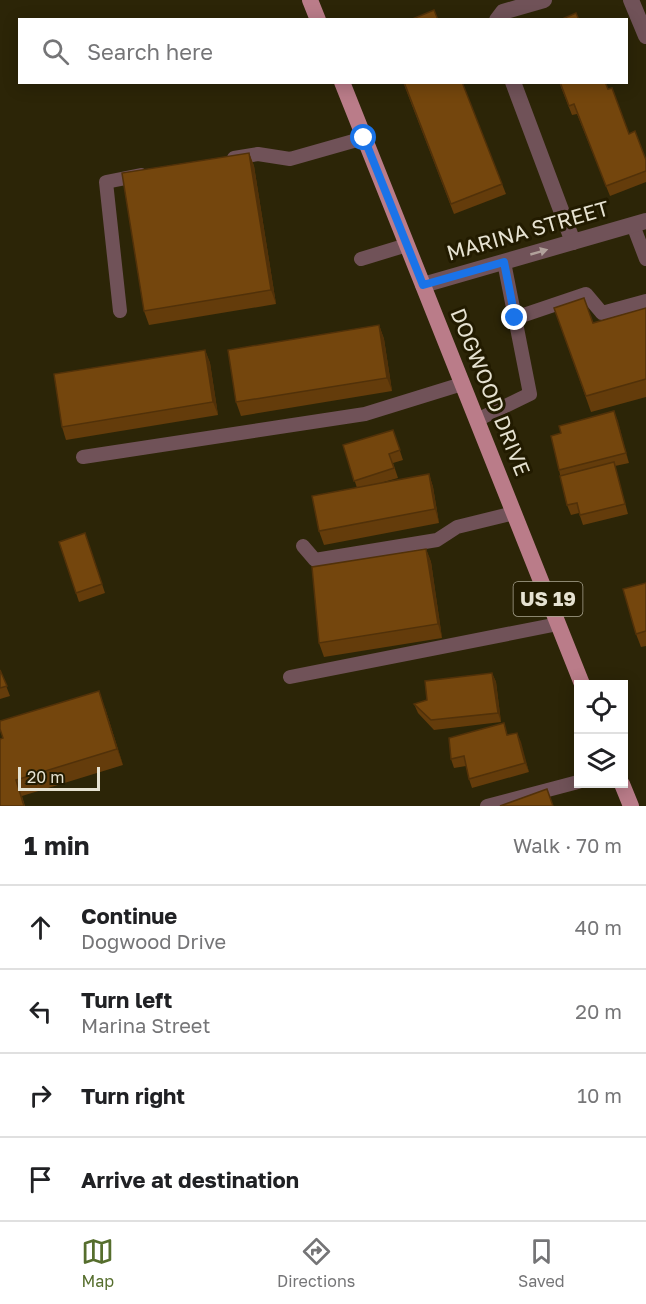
<!DOCTYPE html>
<html lang="en">
<head>
<meta charset="utf-8">
<style>
  :root { --surface:#fff; --page:#f6f6f6; --text:#202124; --muted:#757577; --line:#e0e0e0; --accent:#566e2d }
  body { margin:0; font-family:"Golos Text",sans-serif; background:var(--page); color:var(--text) }
  .controls { position:absolute; right:18px; bottom:18px; display:grid; overflow:hidden; border-radius:0px; box-shadow:0 3px 15px #0003 }
  .controls button { width:54px; height:54px; display:grid; place-items:center; padding:0; border:0; border-bottom:2px solid var(--line); background:var(--surface); color:var(--text); font:30px sans-serif }
  .scale { position:absolute; left:18px; bottom:15px; width:82px; box-sizing:border-box; padding-left:6px; border:3px solid #e6e2d1; border-top:0; font-size:16px; line-height:21px; white-space:nowrap; color:#e6e2d1; -webkit-text-stroke:4px #221b00; paint-order:stroke }
  .stop { position:absolute; width:18px; height:18px; margin:-14px; border:4px solid #1a73e8; border-radius:50%; background:#fff }
  .stop.end { background:#1a73e8; border-color:#fff; box-shadow:0 2px 6px #0008 }
  .list { margin:0; padding:0; list-style:none }
  h2 { display:flex; justify-content:space-between; align-items:center; height:78px; margin:0; padding:0 24px; font-size:26px }
  h2 small { font-size:20px; font-weight:400; color:var(--muted) }
  .list li { display:grid; grid-template-columns:39px 1fr auto; gap:18px; align-items:center; box-sizing:border-box; height:84px; padding:0 24px; border-top:2px solid var(--line) }
  .list b { display:block; font-size:22px; white-space:nowrap }
  .list p { margin:0; font-size:20px; white-space:nowrap; color:var(--muted) }
  .list em { font-size:20px; font-style:normal; color:var(--muted) }
  .icon { flex:none; width:33px; height:33px; fill:none; stroke:currentColor; stroke-width:2; stroke-linecap:round; stroke-linejoin:round }
  .map { position:relative; flex:none; width:646px; height:806px; overflow:hidden }
  .search { position:absolute; background:var(--surface); box-shadow:0 3px 15px #0003; left:18px; right:18px; top:18px; height:66px; display:flex; align-items:center; gap:15px; box-sizing:border-box; padding:0 21px; border-radius:0px; color:var(--muted); font-size:22px }
  .sheet { height:414px; background:var(--surface) }
  nav { display:flex; justify-content:space-around; align-items:center; box-sizing:border-box; height:84px; border-top:2px solid var(--line); background:var(--surface); font-size:16px; color:var(--muted) }
  nav a { display:grid; justify-items:center; gap:3px }
  nav .on { color:var(--accent) }
  .map>svg:first-child { display:block }
  .lines { fill:none; stroke-linecap:round; stroke-linejoin:round }
  .service { stroke:#705258; stroke-width:14 }
  .minor { stroke:#705258; stroke-width:16 }
  .primary { stroke:#ba7c89; stroke-width:16 }
  .wall { fill:#643c0b }
  .shaded-wall { fill:#513109 }
  .building { fill:#74460d; stroke:#513109; stroke-width:1.5 }
  .oneway { fill:#b1a19b }
  .route { stroke:#1a73e8; stroke-width:8 }
  .labels { text-anchor:middle; stroke-width:6; stroke-linejoin:round; paint-order:stroke }
  .shield { fill:#221b00; stroke:#aba692; stroke-width:1.5 }
  .shield-label { font-size:20px; font-weight:bold; fill:#e6e2d1 }
  .street-label { font-size:21px; fill:#e6e2d1; stroke:#221b00 }
</style>
</head>
<body>
<div class="map">
<svg width="646" height="806" viewBox="0 0 646 806">
  <rect width="100%" height="100%" fill="#2c2507"/>
  <g class="lines">
    <!-- service -->
    <g class="service">
      <path d="M 234,158 L 258,154 L 290,159 L 364,138"/>
      <path d="M 633,225 L 646,259"/>
      <path d="M 361,259 L 407,245"/>
      <path d="M 120,311 L 106,182 L 141,175"/>
      <path d="M 515,318 L 586,294 L 602,313 L 646,301"/>
      <path d="M 477,420 L 530,394 L 504,262"/>
      <path d="M 83,457 L 365,414 L 462,384"/>
      <path d="M 303,546 L 315,560 L 437,540 L 457,527 L 514,513"/>
      <path d="M 290,677 L 558,624"/>
      <path d="M 487,806 L 578,782"/>
    </g>
    <!-- minor -->
    <g class="minor">
      <path d="M 631,0 L 646,36"/>
      <path d="M 497,20 L 503,12 L 544,0"/>
      <path d="M 513,82 L 573,242"/>
      <path d="M 423,285 L 646,221"/>
    </g>
    <!-- primary -->
    <g class="primary">
      <path d="M 310,0 L 318,20"/>
      <path d="M 342,82 L 582,684"/>
      <path d="M 622,784 L 631,806"/>
    </g>
  </g>
  <!-- wall -->
  <g class="wall">
    <path d="M 403,82 L 462,82 L 506,194 L 454,214 Z"/>
    <path d="M 559,82 L 629,134 L 646,160 L 646,182 L 610,196 L 577,114 L 572,115 Z"/>
    <path d="M 249,153 L 254,166 L 276,304 L 149,325 L 144,311 Z"/>
    <path d="M 554,308 L 593,323 L 646,308 L 646,397 L 591,412 Z"/>
    <path d="M 379,325 L 384,339 L 392,391 L 241,416 L 236,402 Z"/>
    <path d="M 205,350 L 210,363 L 218,415 L 66,440 L 62,427 Z"/>
    <path d="M 614,411 L 629,463 L 615,466 L 628,514 L 583,525 L 579,513 L 571,515 L 567,505 L 559,470 L 561,433 Z"/>
    <path d="M 393,430 L 403,460 L 393,463 L 398,478 L 380,483 L 429,474 L 433,487 L 439,523 L 324,545 L 319,531 L 357,488 L 343,445 Z"/>
    <path d="M 85,533 L 105,593 L 79,602 L 59,542 Z"/>
    <path d="M 426,549 L 431,562 L 442,638 L 324,657 L 319,643 Z"/>
    <path d="M 646,583 L 646,646 L 641,647 L 636,634 Z"/>
    <path d="M 0,670 L 10,696 L 0,699 Z"/>
    <path d="M 492,673 L 496,682 L 501,722 L 434,730 L 418,713 L 414,704 L 427,700 Z"/>
    <path d="M 105,708 L 123,765 L 22,796 L 25,806 L 0,806 L 0,739 Z"/>
    <path d="M 517,733 L 529,772 L 472,788 L 469,779 L 466,766 L 454,768 L 451,759 L 508,735 Z"/>
  </g>
  <!-- shaded-wall -->
  <g class="shaded-wall">
    <path d="M 249,153 L 254,166 L 276,304 L 271,290 Z"/>
    <path d="M 379,325 L 384,339 L 392,391 L 387,378 Z"/>
    <path d="M 205,350 L 210,363 L 218,415 L 213,402 Z"/>
    <path d="M 614,411 L 618,421 L 629,463 L 626,453 Z"/>
    <path d="M 429,474 L 433,487 L 439,523 L 435,509 Z"/>
    <path d="M 426,549 L 431,562 L 442,638 L 438,624 Z"/>
    <path d="M 492,673 L 496,682 L 501,722 L 498,713 Z"/>
    <path d="M 99,691 L 105,708 L 123,765 L 117,749 Z"/>
    <path d="M 517,733 L 521,742 L 529,772 L 525,763 Z"/>
  </g>
  <!-- building -->
  <g class="building">
    <path d="M 434,10 L 438,20 L 410,20 Z"/>
    <path d="M 576,13 L 579,20 L 560,20 Z"/>
    <path d="M 404,82 L 462,82 L 502,184 L 451,204 Z"/>
    <path d="M 560,82 L 605,82 L 608,89 L 612,88 L 629,134 L 635,131 L 646,160 L 646,171 L 606,186 L 574,104 L 569,106 Z"/>
    <path d="M 249,153 L 271,290 L 144,311 L 122,173 Z"/>
    <path d="M 584,298 L 593,323 L 646,308 L 646,379 L 586,396 L 554,308 Z"/>
    <path d="M 379,325 L 387,378 L 236,402 L 228,350 Z"/>
    <path d="M 205,350 L 213,402 L 62,427 L 54,374 Z"/>
    <path d="M 614,411 L 626,453 L 559,470 L 551,436 L 561,433 L 559,426 Z"/>
    <path d="M 393,430 L 400,450 L 389,454 L 394,468 L 354,481 L 343,445 Z"/>
    <path d="M 614,462 L 625,504 L 580,515 L 577,503 L 567,505 L 560,476 Z"/>
    <path d="M 429,474 L 435,509 L 319,531 L 312,496 Z"/>
    <path d="M 85,533 L 102,584 L 76,593 L 59,542 Z"/>
    <path d="M 426,549 L 438,624 L 319,643 L 312,567 Z"/>
    <path d="M 646,583 L 646,631 L 636,634 L 623,589 Z"/>
    <path d="M 0,670 L 7,686 L 0,688 Z"/>
    <path d="M 492,673 L 498,713 L 431,720 L 414,704 L 427,700 L 425,681 Z"/>
    <path d="M 99,691 L 117,749 L 16,780 L 24,806 L 0,806 L 0,739 L 3,738 L 0,729 L 0,721 Z"/>
    <path d="M 504,723 L 507,735 L 517,733 L 525,763 L 469,779 L 464,756 L 451,759 L 449,738 Z"/>
    <path d="M 547,789 L 553,806 L 500,806 Z"/>
  </g>
  <!-- one-way arrows -->
  <defs><path id="oneway-solid" d="M-6-.8H1V-3.2L6.5 0L1 3.2V.8H-6Z" transform="scale(1.5)"/></defs>
  <use class="oneway" href="#oneway-solid" transform="translate(539 252) rotate(-16)"/>
  <g class="lines">
    <!-- route -->
    <path class="route" d="M 364,138 L 423,285 L 504,262 L 515,318"/>
  </g>
  <g class="labels">
    <!-- shield labels -->
    <rect class="shield" x="513.5" y="582" width="69" height="34" rx="4.5"/>
    <g class="shield-label">
      <text x="548" y="606">US 19</text>
    </g>
    <!-- street labels -->
    <g class="street-label">
      <text transform="translate(528 231) rotate(-16)" y="7">MARINA STREET</text>
      <text transform="translate(490 392) rotate(68)" y="7">DOGWOOD DRIVE</text>
    </g>
  </g>
</svg>
<div class="controls">
<button><svg class="icon" aria-label="locate" viewBox="0 0 24 24"><circle cx="12" cy="12" r="6"/><path d="M12 2v4M12 18v4M2 12h4M18 12h4"/></svg></button>
<button><svg class="icon" aria-label="layers" viewBox="0 0 24 24"><path d="M12 4l9 5-9 5-9-5zM3 14l9 5 9-5"/></svg></button>
</div>
<div class="scale">20 m</div>
<div class="stop" style="left:364px;top:138px"></div>
<div class="stop end" style="left:515px;top:318px"></div>
<div class="search"><svg class="icon" aria-label="search" viewBox="0 0 24 24"><circle cx="10" cy="10" r="6"/><path d="M15 15l6 6"/></svg>Search here</div>
</div>
<section class="sheet">
<h2>1 min<small>Walk · 70 m</small></h2>
<ul class="list">
<li><svg class="icon" aria-label="ahead" viewBox="0 0 24 24"><path d="M12 20V5M6 11l6-6 6 6"/></svg><div><b>Continue</b><p>Dogwood Drive</p></div><em>40 m</em></li>
<li><svg class="icon" aria-label="left" viewBox="0 0 24 24"><path d="M17 20v-9H6M10 6l-5 5 5 5"/></svg><div><b>Turn left</b><p>Marina Street</p></div><em>20 m</em></li>
<li><svg class="icon" aria-label="right" viewBox="0 0 24 24"><path d="M7 20v-9h11M14 6l5 5-5 5"/></svg><div><b>Turn right</b></div><em>10 m</em></li>
<li><svg class="icon" aria-label="arrive" viewBox="0 0 24 24"><path d="M6 21V4h12l-3 4 3 4H6"/></svg><div><b>Arrive at destination</b></div></li>
</ul>
</section>
<nav>
<a class="on"><svg class="icon" aria-label="map" viewBox="0 0 24 24"><path d="M3 6l6-2 6 2 6-2v14l-6 2-6-2-6 2zM9 4v14M15 6v14"/></svg>Map</a>
<a><svg class="icon" aria-label="directions" viewBox="0 0 24 24"><path d="M12 3l9 9-9 9-9-9zM9 14v-3h6M13 9l2 2-2 2"/></svg>Directions</a>
<a><svg class="icon" aria-label="saved" viewBox="0 0 24 24"><path d="M7 4h10v16l-5-4-5 4z"/></svg>Saved</a>
</nav>
</body>
</html>
